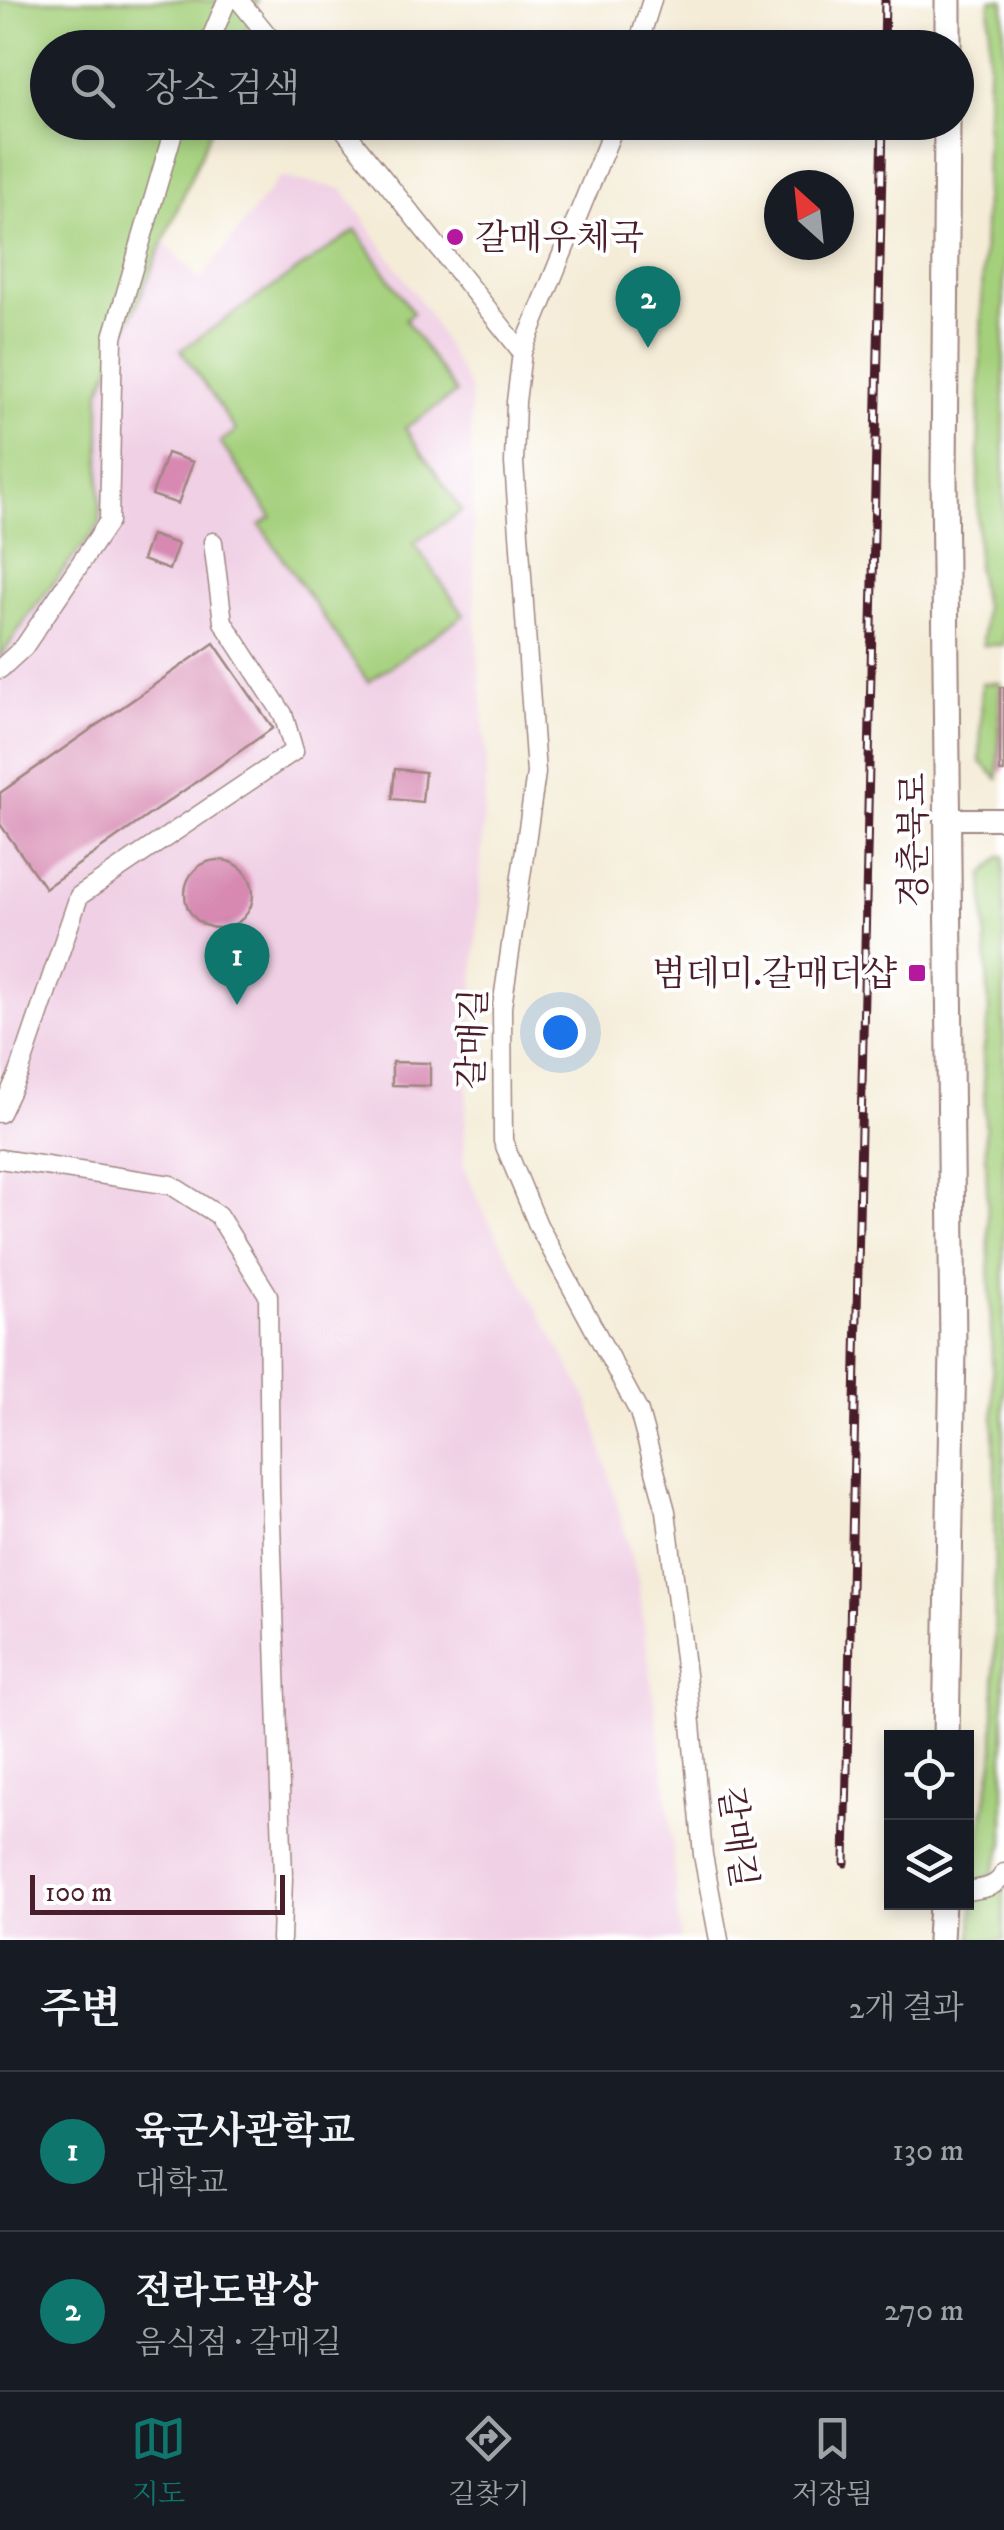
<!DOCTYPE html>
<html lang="ko">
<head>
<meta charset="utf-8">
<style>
  :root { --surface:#171b24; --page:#20242c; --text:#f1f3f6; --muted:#9ea1a6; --line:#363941; --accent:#0f766e }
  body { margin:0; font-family:"IM FELL DW Pica","Noto Serif KR",serif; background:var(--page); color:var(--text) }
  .controls { position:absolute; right:30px; bottom:30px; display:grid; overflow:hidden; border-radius:0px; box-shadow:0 5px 15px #0003 }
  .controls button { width:90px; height:90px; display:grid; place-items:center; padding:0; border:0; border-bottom:2px solid var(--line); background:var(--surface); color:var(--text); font:50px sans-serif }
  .compass { position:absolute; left:764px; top:170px; width:90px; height:90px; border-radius:50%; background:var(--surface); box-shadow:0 5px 15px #0003; rotate:333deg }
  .scale { position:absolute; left:30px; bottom:25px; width:255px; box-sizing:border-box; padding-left:10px; border:5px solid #4a1f2b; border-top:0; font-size:28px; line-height:35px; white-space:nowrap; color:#4a1f2b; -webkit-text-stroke:8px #fff; paint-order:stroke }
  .you { position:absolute; left:560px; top:1032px; width:35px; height:35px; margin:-25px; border:8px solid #fff; border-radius:50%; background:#1a73e8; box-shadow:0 0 0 15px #1a73e833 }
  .badge { display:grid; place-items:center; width:65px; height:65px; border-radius:50%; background:var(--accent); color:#fff; font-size:32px; font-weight:700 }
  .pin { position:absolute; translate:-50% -82px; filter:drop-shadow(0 2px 5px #0008) }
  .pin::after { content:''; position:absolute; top:52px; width:35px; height:30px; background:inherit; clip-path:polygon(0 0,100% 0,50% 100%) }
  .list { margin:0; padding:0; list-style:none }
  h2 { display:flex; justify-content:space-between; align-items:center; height:130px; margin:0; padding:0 40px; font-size:42px }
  h2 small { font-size:32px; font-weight:400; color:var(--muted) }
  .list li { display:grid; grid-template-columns:65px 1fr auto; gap:30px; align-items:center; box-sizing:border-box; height:160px; padding:0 40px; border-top:2px solid var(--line) }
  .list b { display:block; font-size:38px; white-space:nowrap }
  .list p { margin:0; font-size:32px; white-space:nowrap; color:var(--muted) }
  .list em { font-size:32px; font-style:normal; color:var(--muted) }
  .icon { flex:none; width:55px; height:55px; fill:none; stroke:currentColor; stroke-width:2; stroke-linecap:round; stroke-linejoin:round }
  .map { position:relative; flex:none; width:1004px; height:1940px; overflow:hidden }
  .search { position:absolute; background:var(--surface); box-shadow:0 5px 15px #0003; left:30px; right:30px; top:30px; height:110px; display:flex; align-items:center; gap:25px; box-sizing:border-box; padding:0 35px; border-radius:55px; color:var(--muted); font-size:38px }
  .sheet { height:450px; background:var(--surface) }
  nav { display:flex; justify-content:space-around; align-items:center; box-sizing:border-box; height:140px; border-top:2px solid var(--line); background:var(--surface); font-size:28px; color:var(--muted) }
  nav a { display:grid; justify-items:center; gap:5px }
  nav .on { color:var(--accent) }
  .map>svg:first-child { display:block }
  .built { fill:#f0d0e5 }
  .green { fill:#a4d07c; stroke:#777854; stroke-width:2.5 }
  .building { fill:#d789b2 }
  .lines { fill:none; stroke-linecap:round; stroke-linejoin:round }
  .minor-casing { stroke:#9f8681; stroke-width:21 }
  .tertiary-casing { stroke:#9f8681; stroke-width:24 }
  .primary-casing { stroke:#9f8681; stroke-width:29 }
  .minor { stroke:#fff; stroke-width:18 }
  .tertiary { stroke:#fff; stroke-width:20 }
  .primary { stroke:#fff; stroke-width:25 }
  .rail-casing { stroke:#4a1f2b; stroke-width:9 }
  .rail { stroke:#fff; stroke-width:5; stroke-dasharray:15; stroke-linecap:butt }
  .poi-dot { fill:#b5179e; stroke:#fff; stroke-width:4 }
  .labels { text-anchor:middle; stroke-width:8; stroke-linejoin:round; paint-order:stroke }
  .poi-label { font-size:35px; fill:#4a1f2b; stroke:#fff; text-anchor:start }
  .street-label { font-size:35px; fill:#4a1f2b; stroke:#fff }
</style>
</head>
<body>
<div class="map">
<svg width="1004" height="1940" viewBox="0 0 1004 1940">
  <rect width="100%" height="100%" fill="#fff"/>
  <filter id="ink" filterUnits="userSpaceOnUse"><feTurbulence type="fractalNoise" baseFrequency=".01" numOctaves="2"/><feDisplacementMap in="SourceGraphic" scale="20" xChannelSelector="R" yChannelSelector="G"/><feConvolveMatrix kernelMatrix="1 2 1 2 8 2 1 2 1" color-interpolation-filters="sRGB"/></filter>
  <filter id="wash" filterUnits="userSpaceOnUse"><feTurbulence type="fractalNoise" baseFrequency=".0048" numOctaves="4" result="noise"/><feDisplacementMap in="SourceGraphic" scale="40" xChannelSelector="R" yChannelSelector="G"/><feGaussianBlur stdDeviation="2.25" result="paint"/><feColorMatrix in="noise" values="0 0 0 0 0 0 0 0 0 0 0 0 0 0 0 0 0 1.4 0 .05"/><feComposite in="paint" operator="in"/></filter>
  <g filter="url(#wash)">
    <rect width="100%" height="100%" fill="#f4ecd7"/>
    <!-- built -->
    <path class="built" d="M 280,177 L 343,189 L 427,311 L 470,389 L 475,614 L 487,765 L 463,1167 L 486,1216 L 589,1402 L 638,1580 L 671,1826 L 680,1940 L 0,1940 L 0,658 L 30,613 L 99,524 L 100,391 L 164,242 L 200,280 Z"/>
    <!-- green -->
    <g class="green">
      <path d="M 0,0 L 258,0 L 240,47 L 48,48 L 48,122 L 214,123 L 100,391 L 100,524 L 30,613 L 0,658 Z"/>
      <path d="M 990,0 L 1004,0 L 1004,645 L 983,645 L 984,607 L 977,569 L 979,413 Z"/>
      <path d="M 356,230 L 413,313 L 405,319 L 456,393 L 405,428 L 462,511 L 414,543 L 464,615 L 368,682 L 260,525 L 272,517 L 220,442 L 236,431 L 181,350 Z"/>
      <path d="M 982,683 L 1000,683 L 998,779 L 980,761 Z"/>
      <path d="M 1001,856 L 1004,856 L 1004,1843 L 992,1876 L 975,1883 L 977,1851 L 994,1755 L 995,1465 L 983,1054 L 989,1015 L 983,875 Z"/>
      <path d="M 1004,1886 L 1004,1940 L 971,1940 L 974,1900 Z"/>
    </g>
    <g id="blocks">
      <!-- building -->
      <g class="building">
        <path d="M 167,453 L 193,462 L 178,504 L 152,495 Z"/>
        <path d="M 151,535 L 178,544 L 169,570 L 142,560 Z"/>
        <path d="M 214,643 L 273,728 L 45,888 L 0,824 L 0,793 Z"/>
        <rect x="1000" y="687" width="4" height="85"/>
        <path d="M 395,769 L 425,772 L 422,802 L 392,799 Z"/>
        <circle cx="219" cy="894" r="34"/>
        <path d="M 392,1062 L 430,1063 L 430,1086 L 392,1085 Z"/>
      </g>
    </g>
  </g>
  <g filter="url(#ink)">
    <use href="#blocks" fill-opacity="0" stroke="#9f8681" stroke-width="2.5"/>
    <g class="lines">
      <defs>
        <g id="minor">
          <path d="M 239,0 L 278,48"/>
          <path d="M 207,48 L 227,0"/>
          <path d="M 637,48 L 652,0"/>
          <path d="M 338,122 L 522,352"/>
          <path d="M 616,122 L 522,352 L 516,402 L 514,463 L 536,773 L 502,1007 L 503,1141 L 538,1225 L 639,1412 L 666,1511 L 688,1691 L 703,1855 L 719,1940"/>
          <path d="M 0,669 L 24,647 L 109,521 L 113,337 L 176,122"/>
          <path d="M 0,1113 L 19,1073 L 79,896 L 294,751 L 283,714 L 223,622 L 213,542"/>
          <path d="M 0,1159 L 171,1185 L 218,1215 L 268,1295 L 270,1492 L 283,1877 L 281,1940"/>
          <path d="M 966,1891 C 981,1889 997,1888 1004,1873"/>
        </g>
        <path id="tertiary" d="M 947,819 L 1004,819"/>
        <g id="primary">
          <path d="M 948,48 L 948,0"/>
          <path d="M 946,1738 L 953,1349 L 944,475 L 947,122"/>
          <path d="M 940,1940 L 942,1902"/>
        </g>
      </defs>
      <!-- minor casing -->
      <use href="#minor" class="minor-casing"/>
      <!-- tertiary casing -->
      <use href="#tertiary" class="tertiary-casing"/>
      <!-- primary casing -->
      <use href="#primary" class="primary-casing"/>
      <!-- minor -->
      <use href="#minor" class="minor"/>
      <!-- tertiary -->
      <use href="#tertiary" class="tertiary"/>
      <!-- primary -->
      <use href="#primary" class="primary"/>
      <defs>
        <g id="rail">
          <path d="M 884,48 L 885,0"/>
          <path d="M 845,1863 L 883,122"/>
        </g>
      </defs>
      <!-- rail casing -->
      <use href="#rail" class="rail-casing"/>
      <!-- rail -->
      <use href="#rail" class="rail"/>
    </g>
  </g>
  <!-- markers -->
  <g class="poi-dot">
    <circle cx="455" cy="237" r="10"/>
    <rect x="907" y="963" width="20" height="20" rx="5"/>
  </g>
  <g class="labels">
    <!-- poi labels -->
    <g class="poi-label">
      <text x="475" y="249">갈매우체국</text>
      <text x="897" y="985" text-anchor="end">범데미.갈매더샵</text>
    </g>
    <!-- street labels -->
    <g class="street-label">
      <text transform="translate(913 840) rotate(-90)" y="12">경춘북로</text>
      <text transform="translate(472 1039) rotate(-88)" y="12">갈매길</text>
      <text transform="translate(738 1837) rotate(82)" y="12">갈매길</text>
    </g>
  </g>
</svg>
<div class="controls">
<button><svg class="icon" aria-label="locate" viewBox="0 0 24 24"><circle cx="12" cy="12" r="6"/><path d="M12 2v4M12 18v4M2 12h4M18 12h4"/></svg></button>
<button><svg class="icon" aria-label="layers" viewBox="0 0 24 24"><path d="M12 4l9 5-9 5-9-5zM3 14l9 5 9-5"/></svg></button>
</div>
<svg class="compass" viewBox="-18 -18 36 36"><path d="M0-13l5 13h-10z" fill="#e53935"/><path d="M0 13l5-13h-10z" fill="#9ea1a6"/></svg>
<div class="scale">100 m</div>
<div class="you"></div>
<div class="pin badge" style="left:237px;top:1005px">1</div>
<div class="pin badge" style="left:648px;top:348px">2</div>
<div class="search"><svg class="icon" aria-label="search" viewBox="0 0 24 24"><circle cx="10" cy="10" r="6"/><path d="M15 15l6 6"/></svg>장소 검색</div>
</div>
<section class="sheet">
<h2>주변<small>2개 결과</small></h2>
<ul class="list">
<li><span class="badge">1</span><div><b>육군사관학교</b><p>대학교</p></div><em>130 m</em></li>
<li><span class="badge">2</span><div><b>전라도밥상</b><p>음식점 · 갈매길</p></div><em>270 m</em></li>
</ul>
</section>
<nav>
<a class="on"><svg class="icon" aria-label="map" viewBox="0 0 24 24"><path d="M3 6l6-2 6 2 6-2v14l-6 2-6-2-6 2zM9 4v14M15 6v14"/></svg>지도</a>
<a><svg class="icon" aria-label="directions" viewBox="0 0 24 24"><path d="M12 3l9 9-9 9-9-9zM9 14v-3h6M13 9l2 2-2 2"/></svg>길찾기</a>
<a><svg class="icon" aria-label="saved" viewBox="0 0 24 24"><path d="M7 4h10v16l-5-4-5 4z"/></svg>저장됨</a>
</nav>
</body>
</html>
